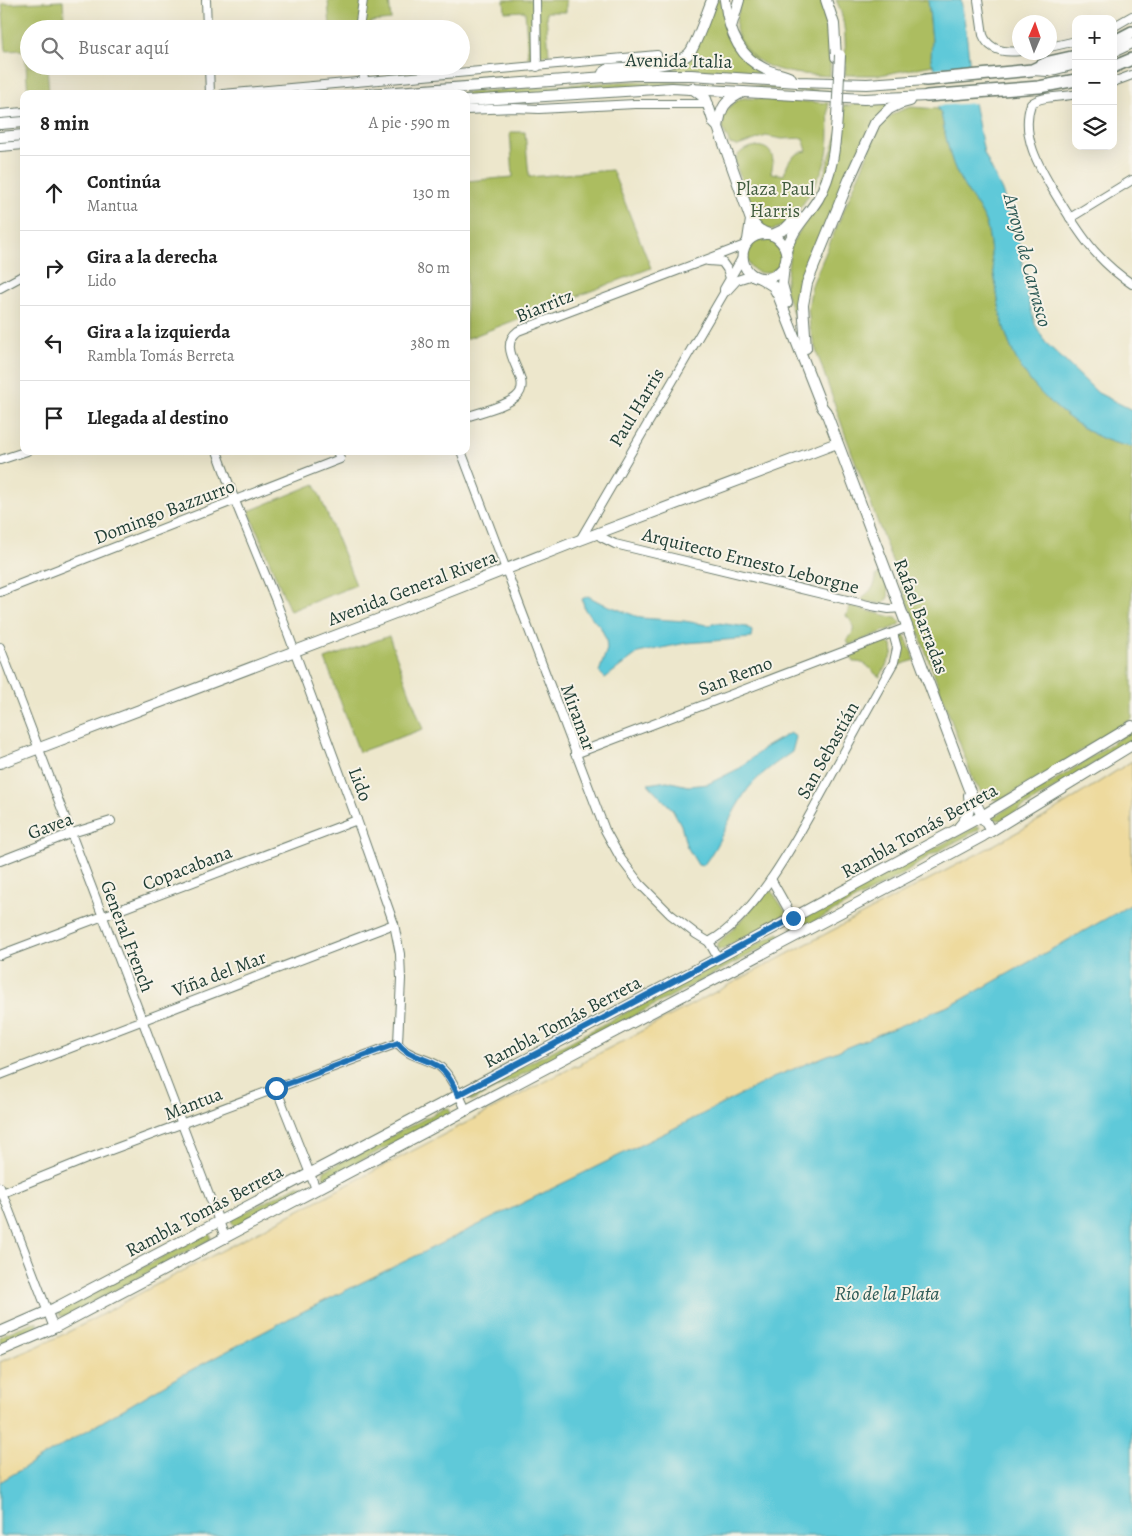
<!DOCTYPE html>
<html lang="es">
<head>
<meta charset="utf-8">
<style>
  :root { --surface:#fff; --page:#f2f2f2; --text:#222; --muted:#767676; --line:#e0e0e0 }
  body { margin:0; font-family:Alegreya,serif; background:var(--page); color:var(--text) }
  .controls { position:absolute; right:15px; top:15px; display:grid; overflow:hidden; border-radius:10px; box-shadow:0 5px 20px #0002 }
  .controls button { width:45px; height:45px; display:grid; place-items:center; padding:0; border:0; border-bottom:1px solid var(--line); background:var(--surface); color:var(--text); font:25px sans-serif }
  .compass { position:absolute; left:1012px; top:15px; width:45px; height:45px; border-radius:50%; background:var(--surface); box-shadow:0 5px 20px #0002; rotate:2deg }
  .stop { position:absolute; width:15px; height:15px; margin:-11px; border:4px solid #1f6fb2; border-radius:50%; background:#fff }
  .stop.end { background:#1f6fb2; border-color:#fff; box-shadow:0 1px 5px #0008 }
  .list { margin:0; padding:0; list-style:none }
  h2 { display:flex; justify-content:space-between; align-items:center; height:65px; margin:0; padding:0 20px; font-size:21px }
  h2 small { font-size:16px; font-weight:400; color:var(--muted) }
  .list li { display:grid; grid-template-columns:32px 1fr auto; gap:15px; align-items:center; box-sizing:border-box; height:75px; padding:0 20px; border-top:1px solid var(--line) }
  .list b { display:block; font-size:19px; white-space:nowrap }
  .list p { margin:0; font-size:16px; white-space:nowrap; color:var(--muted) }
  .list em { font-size:16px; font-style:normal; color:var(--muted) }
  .icon { flex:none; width:28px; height:28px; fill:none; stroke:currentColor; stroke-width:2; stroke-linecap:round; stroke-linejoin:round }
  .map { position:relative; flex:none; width:1132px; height:1536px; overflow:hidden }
  .search { position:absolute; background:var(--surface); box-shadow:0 5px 20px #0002; left:20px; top:20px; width:450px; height:55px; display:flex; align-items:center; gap:12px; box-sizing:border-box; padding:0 18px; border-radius:28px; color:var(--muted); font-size:19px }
  .panel { position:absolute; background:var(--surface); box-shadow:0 5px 20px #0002; left:20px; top:90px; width:450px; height:365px; border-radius:10px }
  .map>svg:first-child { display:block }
  .green { fill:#acbd61; stroke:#667d4a }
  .sand { fill:#eeda9e; stroke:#868c69 }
  .water { fill:#5ec9d9; stroke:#3e8386 }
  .pier { fill:#ede7cc }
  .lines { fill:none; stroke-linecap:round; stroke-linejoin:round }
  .minor-casing { stroke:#677869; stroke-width:10 }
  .major-casing { stroke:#677869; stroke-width:12 }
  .highway-casing { stroke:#677869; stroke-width:14 }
  .minor { stroke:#fff; stroke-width:8 }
  .major { stroke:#fff; stroke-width:10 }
  .highway { stroke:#fff; stroke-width:11 }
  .major-bridge-casing { stroke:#677869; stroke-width:12; stroke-linecap:butt }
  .major-bridge { stroke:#fff; stroke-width:10 }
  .route { stroke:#1f6fb2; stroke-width:6 }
  .labels { text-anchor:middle; stroke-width:4; stroke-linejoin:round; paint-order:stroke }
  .street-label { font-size:19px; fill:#1f3d34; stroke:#f7f3e8 }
  .park-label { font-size:19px; fill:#425d3f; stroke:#f7f3e8 }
  .water-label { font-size:20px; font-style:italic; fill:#2c5955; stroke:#f7f3e8 }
</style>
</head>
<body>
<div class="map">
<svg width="1132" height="1536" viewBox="0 0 1132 1536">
  <rect width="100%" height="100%" fill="#f7f3e8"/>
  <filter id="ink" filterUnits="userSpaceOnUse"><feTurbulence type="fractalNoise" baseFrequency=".02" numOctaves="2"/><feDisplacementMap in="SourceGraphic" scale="10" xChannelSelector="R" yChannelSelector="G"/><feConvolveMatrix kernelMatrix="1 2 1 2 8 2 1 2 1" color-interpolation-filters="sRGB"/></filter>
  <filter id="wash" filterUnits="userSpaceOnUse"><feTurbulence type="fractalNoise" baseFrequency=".0096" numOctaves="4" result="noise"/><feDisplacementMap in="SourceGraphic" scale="20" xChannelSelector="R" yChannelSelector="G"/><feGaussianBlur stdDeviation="1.12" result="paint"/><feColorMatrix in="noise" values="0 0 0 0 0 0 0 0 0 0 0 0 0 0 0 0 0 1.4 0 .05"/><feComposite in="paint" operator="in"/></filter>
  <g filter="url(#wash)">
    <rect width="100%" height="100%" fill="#ede7cc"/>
    <!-- green -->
    <g class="green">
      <path d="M 328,0 L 389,0 L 391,20 L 371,22 L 371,29 L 350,29 L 349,26 L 330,27 Z"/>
      <path d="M 504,0 L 566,0 L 566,12 L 546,12 L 549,55 L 528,57 L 525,11 L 505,12 Z"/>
      <path d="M 715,0 L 721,0 L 727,23 L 767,75 L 640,70 L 679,64 Z"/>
      <path d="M 741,0 L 822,0 L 831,24 L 830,76 C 800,74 760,74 743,44 C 740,39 736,33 736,27 C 736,18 740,8 741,0 Z"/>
      <path d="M 836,0 L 928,0 L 932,40 L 931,61 L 933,65 L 880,75 L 845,75 C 845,50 848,24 836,0 Z"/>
      <path d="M 63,1 L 65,29 L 29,29 L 29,66 L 47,66 L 49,93 L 28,94 L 25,50 L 6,51 L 2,4 Z"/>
      <path d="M 640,81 L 707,83 L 829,91 L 829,93 L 724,86 L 670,85 L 466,98 L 466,94 L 452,94 L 575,84 Z"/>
      <path d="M 744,98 L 828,103 C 828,122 831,140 826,159 C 822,176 785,246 762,226 C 752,218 741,177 735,163 C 735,147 767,139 772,156 C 774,161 772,168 771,173 L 784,175 C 788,161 792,153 807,151 L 803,138 L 782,139 L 766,136 L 738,146 L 730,144 L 723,129 L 723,112 L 739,99 Z"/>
      <path d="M 894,102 L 887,107 L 804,281 L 799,323 L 793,313 L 785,289 L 791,245 L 812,211 L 840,126 L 842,126 L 843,106 L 851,105 L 855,103 Z"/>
      <path d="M 911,107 L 938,109 L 941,114 C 946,136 949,159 960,179 C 967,194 980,206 985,221 C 990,234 990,248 992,262 C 995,279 997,295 1000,311 C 1010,359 1029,387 1068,417 C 1089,433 1105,442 1132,447 L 1132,719 L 1005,798 L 997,800 L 985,797 L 974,782 L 845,434 L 815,347 L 810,328 L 808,308 L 812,285 L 877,132 C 885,118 895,111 911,107 Z"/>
      <path d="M 510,132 L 525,132 L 529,177 L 612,170 L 651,268 L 466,339 L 466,181 L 513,177 Z"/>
      <circle cx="764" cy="256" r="17"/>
      <path d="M 315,484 L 356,585 L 290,611 L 249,511 Z"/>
      <path d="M 881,573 C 886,584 894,595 883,604 L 862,601 C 864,591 876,593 876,575 Z"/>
      <path d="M 850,606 L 896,618 L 900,621 L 900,625 L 849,645 L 847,640 C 856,632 855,623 846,616 Z"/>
      <path d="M 902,634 L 905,636 L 915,660 L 896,666 C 904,649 896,648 899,635 Z"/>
      <path d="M 389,636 L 423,729 L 359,752 L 325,659 Z"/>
      <path d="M 883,641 L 892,645 L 893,653 L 880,677 C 869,671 870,662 854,662 L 849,654 Z"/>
      <path d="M 1132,730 L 1132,740 L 1008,817 L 999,820 L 993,819 L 995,816 L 1067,773 Z"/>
      <path d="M 977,826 L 980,827 L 978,830 L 929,856 L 905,873 L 797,931 L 793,930 L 792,927 L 793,923 Z"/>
      <path d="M 767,890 L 771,890 L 786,912 L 785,916 L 722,949 L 717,949 L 717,944 L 740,922 Z"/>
      <path d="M 778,933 L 781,935 L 780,939 L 472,1101 L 469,1099 L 470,1094 Z"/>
      <path d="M 445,1108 L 449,1109 L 450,1114 L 326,1179 L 323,1176 L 324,1171 Z"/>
      <path d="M 298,1185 L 303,1186 L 302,1192 L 236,1227 L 232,1223 L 232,1219 Z"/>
      <path d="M 206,1234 L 210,1234 L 211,1239 L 66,1316 L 60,1316 L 59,1314 L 60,1311 Z"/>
      <path d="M 33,1322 L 38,1323 L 37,1329 L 0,1344 L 0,1336 Z"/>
    </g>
    <!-- sand -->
    <path class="sand" d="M 1132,761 L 1132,904 L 958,1002 L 779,1075 L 687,1122 L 292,1317 L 178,1377 L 0,1482 L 0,1362 C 47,1344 90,1322 133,1297 L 575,1066 L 576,1067 L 581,1065 L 581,1063 L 981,852 L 1041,819 Z"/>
    <!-- water -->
    <g class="water">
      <path d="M 928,0 L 961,0 L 966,31 L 973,97 L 984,153 L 1002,191 L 1019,242 L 1028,298 L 1035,324 L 1045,342 L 1098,393 L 1132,410 L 1132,447 C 1105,442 1089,433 1068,417 C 1029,387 1010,359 1000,311 C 997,295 995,279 992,262 C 990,248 990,234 985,221 C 980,206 967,194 960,179 C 949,159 946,136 941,114 L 938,109 L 935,68 L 931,61 L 932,40 Z"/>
      <path d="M 588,596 L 599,602 L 641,618 L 684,621 L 708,625 L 718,623 L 747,627 L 752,631 L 751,638 L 686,643 L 638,653 L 605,678 L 599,672 L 607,649 L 606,639 L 601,628 L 585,610 L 582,599 Z"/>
      <path d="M 790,733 L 796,737 L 792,752 C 776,763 760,774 748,789 C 730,813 721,843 703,866 L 698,865 L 686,845 L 681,825 L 673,810 L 648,784 L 667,781 L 688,786 L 708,784 L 740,768 L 764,748 Z"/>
      <path d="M 1132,904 L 1132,1536 L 0,1536 L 0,1482 L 178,1377 L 292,1317 L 687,1122 L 779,1075 L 958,1002 Z"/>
    </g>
    <!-- pier -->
    <path class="pier" d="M 972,65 L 976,103 L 935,106 L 932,69 Z"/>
  </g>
  <g filter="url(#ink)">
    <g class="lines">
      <defs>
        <g id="minor">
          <path d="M 206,0 L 207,29"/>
          <path d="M 536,0 L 537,67"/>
          <path d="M 978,0 L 983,35 C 989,50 1004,53 1020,51"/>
          <path d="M 1113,27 L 1132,16"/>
          <path d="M 359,29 L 363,0"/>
          <path d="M 1050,47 L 1076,41"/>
          <path d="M 209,66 L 210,94"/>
          <path d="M 363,66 L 364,81"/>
          <path d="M 1113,82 L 1132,75"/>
          <path d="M 223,94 L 657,55"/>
          <path d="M 1076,94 C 1062,98 1042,95 1031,104 C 1019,138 1043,173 1059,200 C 1071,219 1082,238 1097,254 C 1107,265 1120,276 1132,284"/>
          <path d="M 466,110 L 514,108 L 539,109 L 635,104 L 709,104"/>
          <path d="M 0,114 L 24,112"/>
          <path d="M 0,147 L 24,145"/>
          <path d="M 1070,218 L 1132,180"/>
          <path d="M 708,261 L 722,262 L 727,269 L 730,278"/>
          <path d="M 0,288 L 24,275"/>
          <path d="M 727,291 L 737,280 L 753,275"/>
          <path d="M 466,417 C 480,412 507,406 517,396 C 535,379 493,350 518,331 L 745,245"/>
          <path d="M 217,451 L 235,501 L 276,601 L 357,820 L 394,924 L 400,954 L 401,979 L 398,1043 C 406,1056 426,1058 439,1066 C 452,1076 459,1096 466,1110"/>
          <path d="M 461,451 L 605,830 L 621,859 L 640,884 L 670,914 L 696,934 L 709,942 L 718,958"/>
          <path d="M 0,460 L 27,451"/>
          <path d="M 598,533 L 601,537 L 615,544 L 872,606 L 889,609 L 901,608"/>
          <path d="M 580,540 L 724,293 L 724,289 L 742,258"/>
          <path d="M 0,592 L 340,459 L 337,451"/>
          <path d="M 0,647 L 225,1237"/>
          <path d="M 575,754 L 908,627"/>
          <path d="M 0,861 L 72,833 L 111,821"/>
          <path d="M 771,879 L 793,918"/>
          <path d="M 709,942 C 759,915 803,827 830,778 C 851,739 872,701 894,662 L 897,648 L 893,633"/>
          <path d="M 0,955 L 357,820"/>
          <path d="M 0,1075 L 394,924"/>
          <path d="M 276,1088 L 316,1189"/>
          <path d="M 0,1187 L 54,1328"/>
          <path d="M 0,1194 L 84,1160 L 398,1043"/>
        </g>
        <g id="major">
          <path d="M 725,0 C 728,27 738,57 765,69 C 773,73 783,74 791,78"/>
          <path d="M 826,0 L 834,24 L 836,57"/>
          <path d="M 731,27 L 739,0"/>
          <path d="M 1113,52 L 1132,43"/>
          <path d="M 1032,70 L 1048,71 L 1076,64"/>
          <path d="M 603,73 L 609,69 C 629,67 680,68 691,51 C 699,37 706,15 712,0"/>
          <path d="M 692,88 L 706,99 L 714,123 L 718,127 L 751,220 L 748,240"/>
          <path d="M 368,94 L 633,75 L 691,75 L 798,82 L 867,84 L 926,80"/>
          <path d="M 466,101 L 672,88 L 864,99 L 927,96"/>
          <path d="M 0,124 L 24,122"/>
          <path d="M 718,127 C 721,107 724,101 743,92"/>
          <path d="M 0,137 L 24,135"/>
          <path d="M 751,220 C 754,224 757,229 762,231 C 766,234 772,234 776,237 C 786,244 790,257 783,268 C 779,273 773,277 767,278 C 736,281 733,233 767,234"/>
          <path d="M 772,235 L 785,229 L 798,216"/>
          <path d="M 786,251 C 792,229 807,217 818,199 C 833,173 835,146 837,117"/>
          <path d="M 784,266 L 782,284 L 787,303"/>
          <path d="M 760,278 L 773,286 L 778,295 L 822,407 L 826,412 L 968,787 L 982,816 L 991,831"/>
          <path d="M 806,348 L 803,305 L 807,283 L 849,180 L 875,123 L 889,109 L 899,104 L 910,101"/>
          <path d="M 0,763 L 395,613 L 580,540 L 837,443"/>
          <path d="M 959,827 C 968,817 971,809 969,795"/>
          <path d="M 0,1332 L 55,1308 L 718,958 L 982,816 L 1132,726"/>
          <path d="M 0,1351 L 54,1328 L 915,873 L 983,836 L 1132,745"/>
        </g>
        <g id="highway">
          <path d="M 1113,42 L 1132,32"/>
          <path d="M 1113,67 L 1132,59"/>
          <path d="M 926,80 L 1032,70 L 1049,62 L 1076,56"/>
          <path d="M 927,96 L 1039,87 L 1076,80"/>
        </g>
      </defs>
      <!-- minor casing -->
      <use href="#minor" class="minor-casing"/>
      <!-- major casing -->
      <use href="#major" class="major-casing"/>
      <!-- highway casing -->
      <use href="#highway" class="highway-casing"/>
      <!-- minor -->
      <use href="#minor" class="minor"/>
      <!-- major -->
      <use href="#major" class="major"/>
      <!-- highway -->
      <use href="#highway" class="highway"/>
      <defs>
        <path id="major-bridge" d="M 837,117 L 840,55"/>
      </defs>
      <!-- major-bridge casing -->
      <use href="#major-bridge" class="major-bridge-casing"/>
      <!-- major-bridge -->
      <use href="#major-bridge" class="major-bridge"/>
    </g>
  </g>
  <g class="lines" filter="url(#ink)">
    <!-- route -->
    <path class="route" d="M 276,1088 L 398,1043 C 406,1056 426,1058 438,1066 C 448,1073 453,1085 458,1095 L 793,918"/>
  </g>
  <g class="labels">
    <!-- street labels -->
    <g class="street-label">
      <text transform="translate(679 60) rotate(1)" y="7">Avenida Italia</text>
      <text transform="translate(544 305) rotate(-22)" y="7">Biarritz</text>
      <text transform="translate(636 407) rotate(-59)" y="7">Paul Harris</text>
      <text transform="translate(164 511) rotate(-21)" y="7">Domingo Bazzurro</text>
      <text transform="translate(751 560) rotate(14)" y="7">Arquitecto Ernesto Leborgne</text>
      <text transform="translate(412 587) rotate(-21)" y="7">Avenida General Rivera</text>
      <text transform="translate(922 616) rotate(69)" y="7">Rafael Barradas</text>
      <text transform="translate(735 675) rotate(-21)" y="7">San Remo</text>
      <text transform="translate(579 717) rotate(70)" y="7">Miramar</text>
      <text transform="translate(827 750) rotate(-61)" y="7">San Sebastián</text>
      <text transform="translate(361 784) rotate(69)" y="7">Lido</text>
      <text transform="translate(50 825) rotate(-20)" y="7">Gavea</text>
      <text transform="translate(919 830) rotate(-29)" y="7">Rambla Tomás Berreta</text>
      <text transform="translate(187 867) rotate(-21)" y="7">Copacabana</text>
      <text transform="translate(128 936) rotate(69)" y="7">General French</text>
      <text transform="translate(219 973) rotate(-21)" y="7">Viña del Mar</text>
      <text transform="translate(562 1021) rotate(-28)" y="7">Rambla Tomás Berreta</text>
      <text transform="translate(193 1103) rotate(-21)" y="7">Mantua</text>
      <text transform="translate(204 1210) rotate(-28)" y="7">Rambla Tomás Berreta</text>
    </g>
    <!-- park labels -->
    <g class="park-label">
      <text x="775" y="195">Plaza Paul<tspan x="775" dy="22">Harris</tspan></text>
    </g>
    <!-- water labels -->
    <g class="water-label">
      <text transform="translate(1028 260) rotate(75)" y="7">Arroyo de Carrasco</text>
      <text x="887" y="1300">Río de la Plata</text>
    </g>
  </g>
</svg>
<div class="controls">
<button>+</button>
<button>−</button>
<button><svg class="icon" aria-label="layers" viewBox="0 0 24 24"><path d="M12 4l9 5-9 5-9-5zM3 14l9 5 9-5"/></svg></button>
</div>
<svg class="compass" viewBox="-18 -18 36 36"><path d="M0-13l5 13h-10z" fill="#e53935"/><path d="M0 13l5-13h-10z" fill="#767676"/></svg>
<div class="stop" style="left:276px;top:1088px"></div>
<div class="stop end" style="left:793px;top:918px"></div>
<div class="search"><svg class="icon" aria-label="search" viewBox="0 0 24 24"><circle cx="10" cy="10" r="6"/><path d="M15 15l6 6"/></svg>Buscar aquí</div>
<section class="panel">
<h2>8 min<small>A pie · 590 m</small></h2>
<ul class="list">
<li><svg class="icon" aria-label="ahead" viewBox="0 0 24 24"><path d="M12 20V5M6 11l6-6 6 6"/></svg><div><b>Continúa</b><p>Mantua</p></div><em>130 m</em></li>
<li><svg class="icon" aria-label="right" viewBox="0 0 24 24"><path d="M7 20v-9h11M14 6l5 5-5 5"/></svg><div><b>Gira a la derecha</b><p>Lido</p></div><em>80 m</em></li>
<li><svg class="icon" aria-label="left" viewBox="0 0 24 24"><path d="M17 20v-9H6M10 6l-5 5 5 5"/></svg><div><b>Gira a la izquierda</b><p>Rambla Tomás Berreta</p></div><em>380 m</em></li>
<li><svg class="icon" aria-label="arrive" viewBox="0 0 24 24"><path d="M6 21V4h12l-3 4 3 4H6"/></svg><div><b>Llegada al destino</b></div></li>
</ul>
</section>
</div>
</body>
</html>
